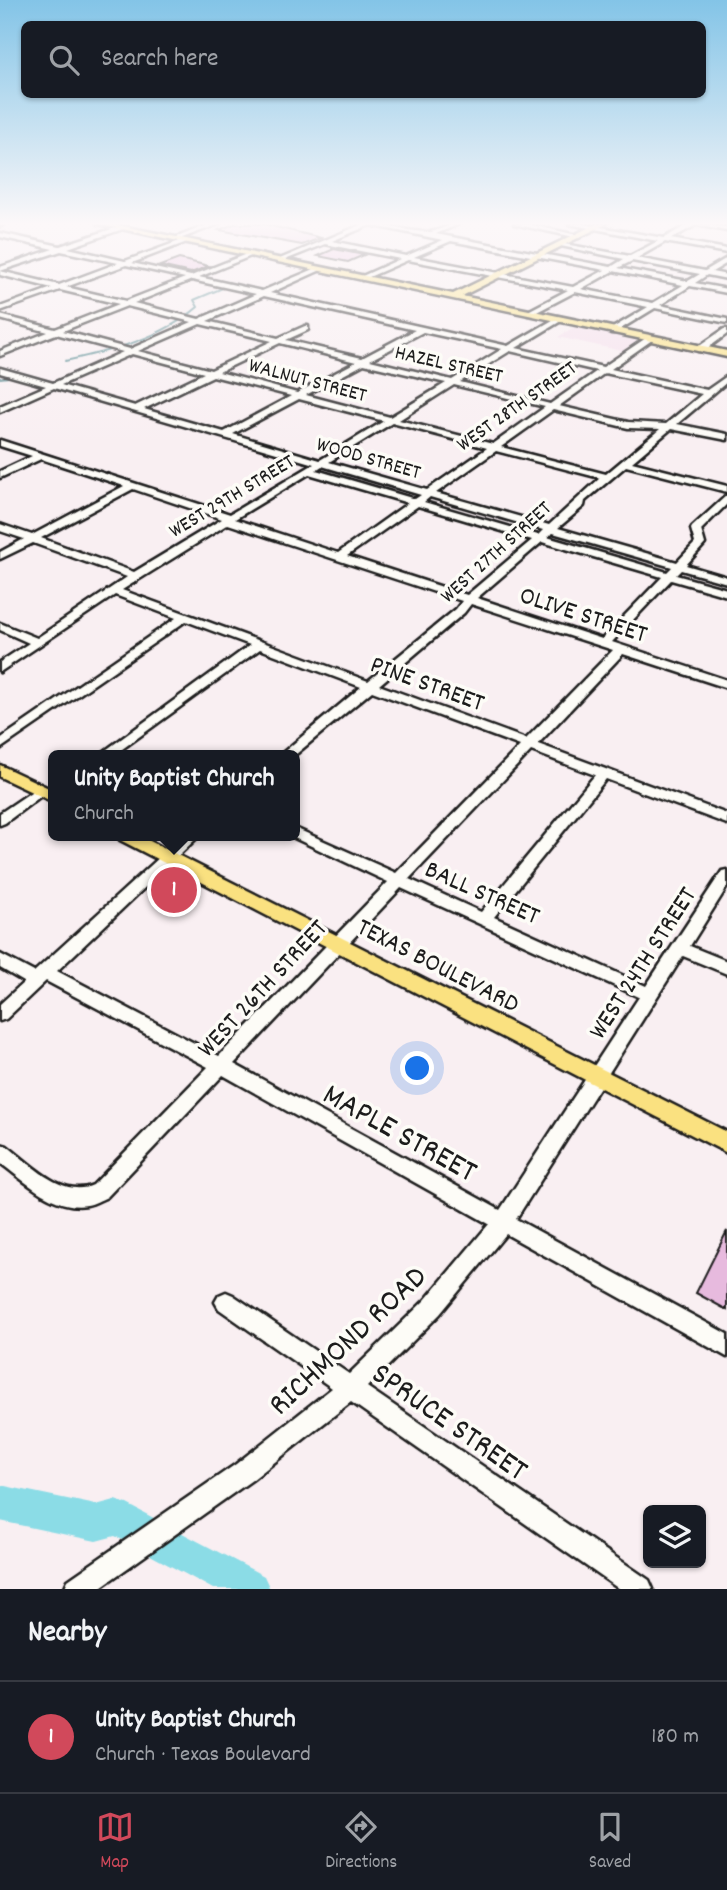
<!DOCTYPE html>
<html lang="en">
<head>
<meta charset="utf-8">
<style>
  :root { --surface:#171b24; --page:#20242c; --text:#f1f3f6; --muted:#9ea1a6; --line:#363941; --accent:#d1495b }
  body { margin:0; font-family:Dekko,sans-serif; background:var(--page); color:var(--text) }
  .controls { position:absolute; right:21px; bottom:21px; display:grid; overflow:hidden; border-radius:10px; box-shadow:0 2px 5px #0004 }
  .controls button { width:63px; height:63px; display:grid; place-items:center; padding:0; border:0; border-bottom:2px solid var(--line); background:var(--surface); color:var(--text); font:35px sans-serif }
  .you { position:absolute; left:418px; top:1069px; width:24px; height:24px; margin:-18px; border:5px solid #fff; border-radius:50%; background:#1a73e8; box-shadow:0 0 0 10px #1a73e833 }
  .badge { display:grid; place-items:center; width:46px; height:46px; border-radius:50%; background:var(--accent); color:#fff; font-size:23px; font-weight:700 }
  .pin { position:absolute; translate:-50% -50%; border:4px solid #fff; box-shadow:0 2px 7px #0006 }
  .popup { position:absolute; left:48px; top:750px; width:252px; height:91px; box-sizing:border-box; display:grid; place-content:center; border-radius:10px; background:var(--surface); filter:drop-shadow(0 2px 5px #0005); font-size:23px; white-space:nowrap; color:var(--muted) }
  .popup b { font-size:26px; color:var(--text) }
  .popup::after { content:''; position:absolute; left:50%; top:100%; margin-left:-14px; border:14px solid transparent; border-top-color:var(--surface) }
  .list { margin:0; padding:0; list-style:none }
  h2 { display:flex; justify-content:space-between; align-items:center; height:91px; margin:0; padding:0 28px; font-size:30px }
  h2 small { font-size:23px; font-weight:400; color:var(--muted) }
  .list li { display:grid; grid-template-columns:46px 1fr auto; gap:21px; align-items:center; box-sizing:border-box; height:112px; padding:0 28px; border-top:2px solid var(--line) }
  .list b { display:block; font-size:26px; white-space:nowrap }
  .list p { margin:0; font-size:23px; white-space:nowrap; color:var(--muted) }
  .list em { font-size:23px; font-style:normal; color:var(--muted) }
  .icon { flex:none; width:38px; height:38px; fill:none; stroke:currentColor; stroke-width:2; stroke-linecap:round; stroke-linejoin:round }
  .map { position:relative; flex:none; width:727px; height:1589px; overflow:hidden }
  .search { position:absolute; background:var(--surface); box-shadow:0 2px 5px #0004; left:21px; right:21px; top:21px; height:77px; display:flex; align-items:center; gap:18px; box-sizing:border-box; padding:0 24px; border-radius:10px; color:var(--muted); font-size:26px }
  .sheet { height:203px; background:var(--surface) }
  nav { display:flex; justify-content:space-around; align-items:center; box-sizing:border-box; height:98px; border-top:2px solid var(--line); background:var(--surface); font-size:19px; color:var(--muted) }
  nav a { display:grid; justify-items:center; gap:4px }
  nav .on { color:var(--accent) }
  .map>svg:first-child { display:block }
  .built { fill:#f4dfec }
  .lines { fill:none; stroke-linecap:round; stroke-linejoin:round }
  .stream { stroke:#5f8f95; stroke-width:2 }
  .river { fill:#8bdce6; fill-rule:evenodd }
  .building { fill:#e7bade; stroke:#1c1c1c; stroke-width:2 }
  .minor-casing { stroke:#1c1c1c; stroke-width:5 }
  .major-casing { stroke:#1c1c1c; stroke-width:5 }
  .minor { fill:#fdfcf7; fill-rule:evenodd }
  .major { fill:#fae180; fill-rule:evenodd }
  .labels { text-anchor:middle; stroke-width:7; stroke-linejoin:round; paint-order:stroke }
  .far-street-label { font-size:21px; fill:#1c1c1c; stroke:#fdfcf7 }
  .street-label { font-size:26px; fill:#1c1c1c; stroke:#fdfcf7 }
  .near-street-label { font-size:32px; fill:#1c1c1c; stroke:#fdfcf7 }
</style>
</head>
<body>
<div class="map">
<svg width="727" height="1589" viewBox="0 0 727 1589">
  <rect width="100%" height="100%" fill="#f9eff2"/>
  <filter id="ink" filterUnits="userSpaceOnUse"><feTurbulence type="fractalNoise" baseFrequency=".0143" numOctaves="2"/><feDisplacementMap in="SourceGraphic" scale="14" xChannelSelector="R" yChannelSelector="G"/><feConvolveMatrix kernelMatrix="1 2 1 2 8 2 1 2 1" color-interpolation-filters="sRGB"/></filter>
  <g filter="url(#ink)">
    <!-- built -->
    <path class="built" d="M 574,327 L 585,329 L 638,341 L 622,351 L 558,337 Z"/>
    <g class="lines">
      <!-- stream -->
      <g class="stream">
        <path d="M 65,361 C 111,351 162,338 198,307 L 194,300 L 225,287"/>
        <path d="M 0,378 L 9,377"/>
      </g>
      <!-- river -->
      <path class="river" d="M 0,1485 L 96,1505 L 115,1500 L 127,1504 L 264,1576 L 270,1589 L 213,1589 L 115,1536 L 96,1541 L 0,1521 Z"/>
    </g>
    <!-- building -->
    <g class="building">
      <path d="M 234,224 L 264,224 L 321,238 L 302,245 L 219,230 Z"/>
      <path d="M 334,249 L 364,255 L 348,262 L 318,256 Z"/>
      <path d="M 179,259 L 209,266 L 191,273 L 160,266 Z"/>
      <path d="M 727,1231 L 727,1310 L 696,1293 Z"/>
    </g>
    <g class="lines">
      <defs>
        <g id="minor">
          <path d="M 0,224 L 4,224 L 1,226 Z"/>
          <path d="M 210,224 L 219,224 L 177,240 L 172,239 Z"/>
          <path d="M 363,224 C 385,224 404,231 426,232 C 437,233 447,224 459,224 L 436,234 L 611,267 L 624,259 L 556,245 L 559,243 L 630,256 L 658,241 L 569,224 L 583,224 L 664,238 L 689,224 L 727,227 L 727,231 L 696,225 L 671,239 L 727,249 L 727,253 L 665,242 L 637,258 L 705,271 L 727,258 L 727,263 L 712,272 L 727,275 L 727,279 L 707,275 L 695,283 L 727,289 L 727,293 L 690,286 L 660,305 L 727,319 L 727,323 L 655,308 L 614,333 L 611,333 L 611,329 L 648,307 L 575,292 L 531,315 L 528,315 L 528,311 L 568,290 L 408,260 L 362,280 L 360,277 L 400,259 L 325,244 L 280,262 L 275,261 ZM 370,225 L 443,240 L 406,256 L 332,241 ZM 451,241 L 605,270 L 573,287 L 414,257 ZM 632,261 L 700,274 L 688,281 L 618,268 ZM 613,271 L 683,285 L 653,303 L 581,289 Z"/>
          <path d="M 514,224 L 527,224 L 582,236 L 579,238 Z"/>
          <path d="M 121,226 L 123,229 L 68,248 L 125,261 L 185,239 L 187,242 L 132,263 L 191,276 L 249,253 L 251,256 L 199,277 L 262,291 L 319,267 L 321,270 L 270,293 L 508,346 L 558,317 L 561,317 L 561,321 L 516,348 L 603,367 L 649,336 L 653,338 L 652,340 L 611,369 L 707,390 L 727,376 L 727,382 L 677,424 L 727,434 L 727,440 L 671,429 L 632,462 L 727,486 L 727,492 L 626,466 L 585,501 L 584,506 L 558,528 L 677,562 L 695,543 L 691,529 L 692,527 L 727,495 L 727,504 L 701,530 L 705,544 L 686,565 L 727,577 L 727,583 L 681,570 L 676,575 L 727,589 L 727,596 L 671,580 L 612,642 L 727,680 L 727,688 L 623,654 L 538,744 L 727,814 L 727,824 L 606,779 L 494,917 L 646,986 L 722,871 L 727,870 L 727,887 L 690,946 L 727,961 L 727,974 L 683,956 L 516,1219 L 727,1334 L 727,1357 L 506,1234 L 440,1314 L 367,1387 L 649,1580 L 653,1589 L 619,1589 L 351,1402 L 252,1480 L 98,1589 L 64,1589 L 68,1580 L 236,1464 L 332,1388 L 219,1309 L 215,1302 L 219,1295 L 226,1292 L 233,1295 L 349,1374 L 425,1300 L 489,1224 L 223,1075 L 107,1197 C 100,1200 94,1204 87,1205 C 54,1211 24,1180 0,1163 L 0,1144 L 7,1146 C 30,1163 62,1199 93,1185 L 208,1067 L 46,981 L 6,1019 L 0,1021 L 0,1004 L 24,982 L 0,968 L 0,954 L 34,972 L 183,836 L 199,836 L 57,971 L 219,1056 L 388,882 L 290,836 L 295,836 L 295,828 L 396,873 L 520,746 L 372,691 L 295,755 L 280,755 L 361,687 L 260,649 L 114,755 L 99,755 L 250,645 L 186,621 L 0,749 L 0,739 L 176,618 L 115,595 L 0,672 L 0,662 L 29,643 L 0,630 L 0,623 L 37,638 L 127,577 L 33,543 L 0,559 L 0,552 L 24,539 L 0,531 L 0,524 L 32,535 L 124,486 L 41,459 L 0,478 L 0,471 L 32,456 L 0,446 L 0,440 L 230,514 L 314,464 L 54,388 L 0,412 L 0,406 L 46,386 L 0,373 L 0,368 L 53,383 L 123,352 L 56,334 L 0,356 L 0,351 L 48,332 L 0,319 L 0,315 L 55,329 L 119,304 L 60,290 L 0,311 L 0,307 L 52,288 L 0,275 L 0,267 L 53,249 L 0,237 L 0,233 L 60,246 ZM 61,251 L 118,263 L 59,285 L 0,271 ZM 126,265 L 185,278 L 126,301 L 66,287 ZM 192,280 L 256,294 L 199,319 L 134,303 ZM 264,296 L 415,330 L 362,358 L 286,340 L 308,330 L 308,326 L 305,326 L 278,338 L 207,321 ZM 127,306 L 192,322 L 130,349 L 63,331 ZM 200,324 L 272,341 L 211,370 L 138,351 ZM 423,332 L 502,349 L 452,380 L 370,360 ZM 280,343 L 356,362 L 297,393 L 219,372 ZM 510,351 L 597,371 L 550,404 L 460,382 ZM 132,354 L 204,373 L 135,406 L 61,385 ZM 364,364 L 446,383 L 390,417 L 306,395 ZM 605,373 L 702,394 L 666,424 L 628,422 L 559,406 ZM 213,376 L 291,396 L 224,432 L 144,409 ZM 454,385 L 545,407 L 493,444 L 399,420 ZM 299,399 L 384,421 L 320,460 L 233,434 ZM 553,410 L 628,428 L 660,429 L 606,474 L 501,447 ZM 392,423 L 487,448 L 427,490 L 329,462 ZM 496,451 L 600,478 L 549,525 L 436,493 ZM 322,466 L 421,495 L 415,499 L 316,470 ZM 309,474 L 408,503 L 338,553 L 235,519 ZM 133,489 L 222,519 L 134,572 L 41,538 ZM 430,497 L 543,530 L 538,535 L 424,502 ZM 418,506 L 532,540 L 467,595 L 347,556 ZM 228,524 L 462,601 L 456,609 L 368,681 L 122,590 ZM 553,533 L 672,567 L 667,572 L 547,537 ZM 542,542 L 662,577 L 602,639 L 477,598 ZM 471,604 L 613,650 L 526,739 L 379,685 L 464,613 ZM 531,751 L 595,775 L 481,912 L 409,879 ZM 401,888 L 639,997 L 500,1210 L 234,1064 Z"/>
          <path d="M 724,329 L 727,329 L 727,334 L 704,351 L 698,351 L 698,347 Z"/>
          <path d="M 40,786 L 47,790 L 45,793 L 5,823 L 0,825 L 0,813 Z"/>
        </g>
        <g id="major">
          <path d="M 98,224 L 113,224 L 453,294 L 596,224 L 606,224 L 462,296 L 727,351 L 727,357 Z"/>
          <path d="M 0,765 L 53,790 L 53,802 L 0,777 Z"/>
          <path d="M 117,836 L 140,836 L 727,1132 L 727,1153 L 120,840 Z"/>
        </g>
      </defs>
      <!-- minor casing -->
      <use href="#minor" class="minor-casing"/>
      <!-- major casing -->
      <use href="#major" class="major-casing"/>
      <!-- minor -->
      <use href="#minor" class="minor"/>
      <!-- major -->
      <use href="#major" class="major"/>
    </g>
  </g>
  <!-- sky -->
  <linearGradient id="sky" x2="0" y2="1"><stop stop-color="#83c4e7"/><stop offset="0.5" stop-color="#fcf8f9"/><stop offset="1" stop-color="#fcf8f9" stop-opacity="0"/></linearGradient>
  <rect width="727" height="447" fill="url(#sky)"/>
  <g class="labels">
    <!-- far-street labels -->
    <g class="far-street-label">
      <text transform="translate(449 363) rotate(13)" y="7">HAZEL STREET</text>
      <text transform="translate(308 379) rotate(15)" y="7">WALNUT STREET</text>
      <text transform="translate(516 405) rotate(-35)" y="7">WEST 28TH STREET</text>
      <text transform="translate(369 457) rotate(16)" y="7">WOOD STREET</text>
      <text transform="translate(231 495) rotate(-31)" y="7">WEST 29TH STREET</text>
      <text transform="translate(495 551) rotate(-42)" y="7">WEST 27TH STREET</text>
    </g>
    <!-- street labels -->
    <g class="street-label">
      <text transform="translate(584 613) rotate(18)" y="9">OLIVE STREET</text>
      <text transform="translate(428 682) rotate(20)" y="9">PINE STREET</text>
      <text transform="translate(483 891) rotate(24)" y="9">BALL STREET</text>
      <text transform="translate(641 962) rotate(-57)" y="9">WEST 24TH STREET</text>
      <text transform="translate(439 964) rotate(27)" y="9">TEXAS BOULEVARD</text>
      <text transform="translate(261 987) rotate(-47)" y="9">WEST 26TH STREET</text>
    </g>
    <!-- near-street labels -->
    <g class="near-street-label">
      <text transform="translate(401 1131) rotate(29)" y="11">MAPLE STREET</text>
      <text transform="translate(346 1339) rotate(-43)" y="11">RICHMOND ROAD</text>
      <text transform="translate(451 1420) rotate(35)" y="11">SPRUCE STREET</text>
    </g>
  </g>
</svg>
<div class="controls">
<button><svg class="icon" aria-label="layers" viewBox="0 0 24 24"><path d="M12 4l9 5-9 5-9-5zM3 14l9 5 9-5"/></svg></button>
</div>
<div class="you"></div>
<div class="pin badge" style="left:174px;top:890px">1</div>
<div class="popup"><b>Unity Baptist Church</b>Church</div>
<div class="search"><svg class="icon" aria-label="search" viewBox="0 0 24 24"><circle cx="10" cy="10" r="6"/><path d="M15 15l6 6"/></svg>Search here</div>
</div>
<section class="sheet">
<h2>Nearby<small></small></h2>
<ul class="list">
<li><span class="badge">1</span><div><b>Unity Baptist Church</b><p>Church · Texas Boulevard</p></div><em>180 m</em></li>
</ul>
</section>
<nav>
<a class="on"><svg class="icon" aria-label="map" viewBox="0 0 24 24"><path d="M3 6l6-2 6 2 6-2v14l-6 2-6-2-6 2zM9 4v14M15 6v14"/></svg>Map</a>
<a><svg class="icon" aria-label="directions" viewBox="0 0 24 24"><path d="M12 3l9 9-9 9-9-9zM9 14v-3h6M13 9l2 2-2 2"/></svg>Directions</a>
<a><svg class="icon" aria-label="saved" viewBox="0 0 24 24"><path d="M7 4h10v16l-5-4-5 4z"/></svg>Saved</a>
</nav>
</body>
</html>
